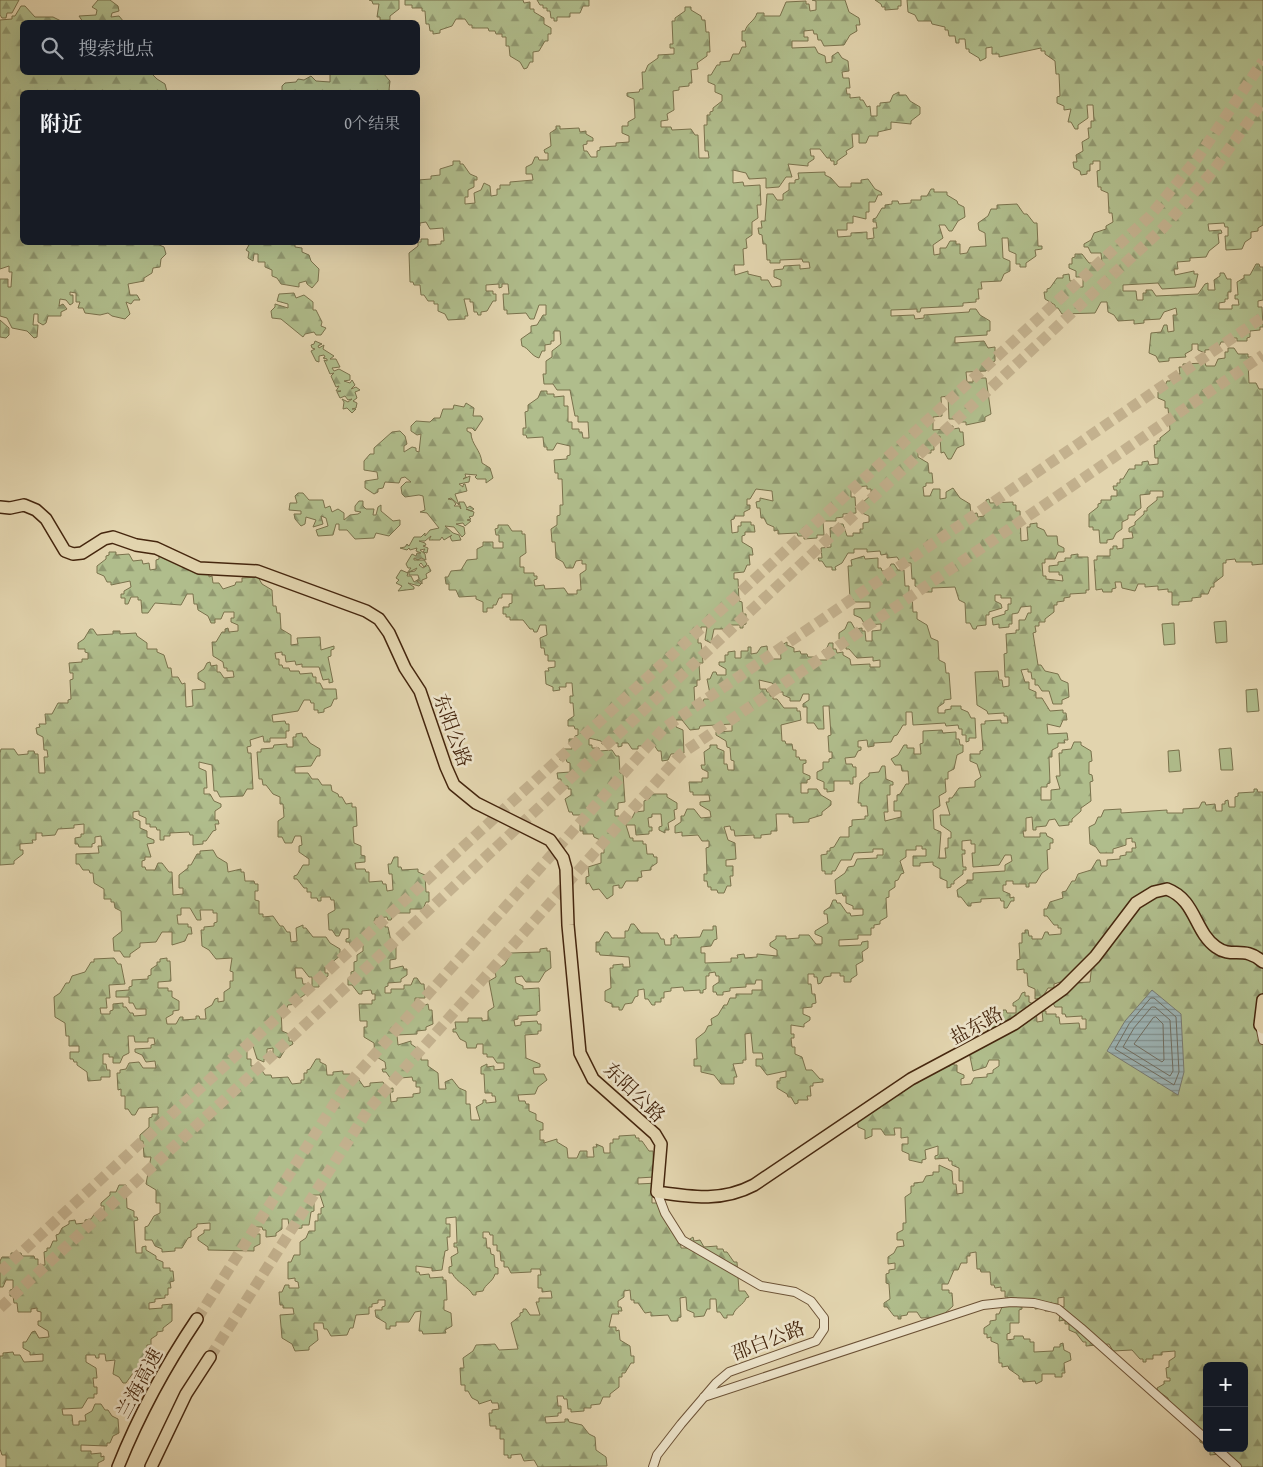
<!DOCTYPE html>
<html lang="zh">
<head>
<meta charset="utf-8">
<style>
  :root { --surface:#171b24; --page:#242831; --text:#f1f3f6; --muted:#9ea1a6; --line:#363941 }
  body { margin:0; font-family:"Gentium Book Plus","Noto Serif SC",serif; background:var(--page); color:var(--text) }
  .controls { position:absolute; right:15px; bottom:15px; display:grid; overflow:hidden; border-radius:8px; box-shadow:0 5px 20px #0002 }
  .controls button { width:45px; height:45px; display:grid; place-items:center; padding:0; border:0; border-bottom:1px solid var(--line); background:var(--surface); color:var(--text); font:25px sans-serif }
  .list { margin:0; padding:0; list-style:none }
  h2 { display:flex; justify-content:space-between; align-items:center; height:65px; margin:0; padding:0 20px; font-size:21px }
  h2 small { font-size:16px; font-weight:400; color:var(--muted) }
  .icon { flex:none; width:28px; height:28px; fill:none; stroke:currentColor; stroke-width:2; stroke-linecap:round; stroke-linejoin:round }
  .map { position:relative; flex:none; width:1263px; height:1467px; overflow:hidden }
  .search { position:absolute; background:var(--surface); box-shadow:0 5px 20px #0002; left:20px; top:20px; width:400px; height:55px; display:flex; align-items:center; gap:12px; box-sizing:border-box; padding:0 18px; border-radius:8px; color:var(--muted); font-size:19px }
  .panel { position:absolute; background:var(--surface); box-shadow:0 5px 20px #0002; left:20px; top:90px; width:400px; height:155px; border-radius:8px }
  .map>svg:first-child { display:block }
  .forest { fill:url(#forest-firs); stroke:#7a724d; fill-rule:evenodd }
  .pitch { fill:#b0bd8c; stroke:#7a724d }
  .water { fill:url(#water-rules); stroke:#797c73 }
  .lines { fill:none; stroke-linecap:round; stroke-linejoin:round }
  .shore { stroke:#706e62; stroke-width:1 }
  .highway-tunnel { stroke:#c3b18e; stroke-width:11; stroke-dasharray:11 5.5; stroke-linecap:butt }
  .minor-casing { stroke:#6c5236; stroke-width:10 }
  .highway-casing { stroke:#45260e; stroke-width:14 }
  .minor { stroke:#ece3ca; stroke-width:8 }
  .highway { stroke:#e2d4ae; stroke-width:11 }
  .labels { text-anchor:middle; stroke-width:5; stroke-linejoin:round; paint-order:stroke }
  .street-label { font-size:19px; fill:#45260e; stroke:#ece3ca }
</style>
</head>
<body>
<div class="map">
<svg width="1263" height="1467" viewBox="0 0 1263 1467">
  <defs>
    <pattern id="forest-firs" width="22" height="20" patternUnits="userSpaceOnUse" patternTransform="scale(1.25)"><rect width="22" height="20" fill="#b0bd8c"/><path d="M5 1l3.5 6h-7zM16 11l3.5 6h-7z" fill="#919971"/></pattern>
    <pattern id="water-rules" width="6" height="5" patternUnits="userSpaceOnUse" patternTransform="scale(1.25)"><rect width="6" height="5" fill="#9cb5b7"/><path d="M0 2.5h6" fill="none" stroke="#819393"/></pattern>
  </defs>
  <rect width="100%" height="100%" fill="#e2d4ae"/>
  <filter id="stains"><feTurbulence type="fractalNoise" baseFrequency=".004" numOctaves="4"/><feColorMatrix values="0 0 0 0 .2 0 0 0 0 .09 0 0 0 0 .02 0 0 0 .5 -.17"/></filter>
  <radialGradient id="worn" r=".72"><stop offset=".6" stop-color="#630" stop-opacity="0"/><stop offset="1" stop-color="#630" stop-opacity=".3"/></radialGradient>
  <!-- forest -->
  <g class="forest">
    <path d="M 0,0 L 19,0 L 12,13 L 7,13 L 6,18 L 2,18 L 0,15 Z"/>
    <path d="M 98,0 L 110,0 L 118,6 L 119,11 L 112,13 L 111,17 L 119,16 L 124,22 L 83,22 L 79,16 L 96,15 L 97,10 L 92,7 Z"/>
    <path d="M 369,0 L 399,0 L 399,9 L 390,16 L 390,20 L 380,20 L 380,17 L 377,17 L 379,4 L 373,4 L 372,1 Z"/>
    <path d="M 405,0 L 523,0 L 524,3 L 530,2 L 530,9 L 534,9 L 534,12 L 544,18 L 544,24 L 551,28 L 551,34 L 548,34 L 548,41 L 545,41 L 539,51 L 533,52 L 533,62 L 530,62 L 527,68 L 524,69 L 520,62 L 510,56 L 509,46 L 506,46 L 506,37 L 502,37 L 502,34 L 496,34 L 495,31 L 489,31 L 488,28 L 472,28 L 472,25 L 469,25 L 465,19 L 456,19 L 452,26 L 440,30 L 440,33 L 433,34 L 433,31 L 430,31 L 429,24 L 426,24 L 425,11 L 422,11 L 422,8 L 412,8 L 412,5 L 405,5 Z"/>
    <path d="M 537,0 L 589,0 L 589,6 L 583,6 L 580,13 L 570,13 L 570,17 L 557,17 L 557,21 L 554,21 L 554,18 L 551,18 L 550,11 L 547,11 L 547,8 L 543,8 L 543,5 L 540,5 Z"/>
    <path d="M 812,0 L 845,0 L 849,12 L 859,18 L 860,25 L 856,25 L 857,31 L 850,35 L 844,45 L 824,46 L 821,40 L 818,40 L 817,34 L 814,34 L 813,30 L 804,31 L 804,37 L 808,37 L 808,41 L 792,41 L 792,48 L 815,47 L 818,53 L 825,56 L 826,63 L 832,62 L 832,56 L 838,52 L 842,58 L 848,61 L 849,71 L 842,72 L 843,78 L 849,78 L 850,88 L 846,88 L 847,94 L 850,94 L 850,98 L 860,97 L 860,100 L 863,100 L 867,107 L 870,106 L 871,116 L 877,116 L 877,106 L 880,106 L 880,103 L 890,102 L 893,95 L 899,92 L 899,95 L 906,95 L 910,101 L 920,107 L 920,114 L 911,121 L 911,124 L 891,122 L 891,129 L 878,132 L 878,136 L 869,136 L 866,143 L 859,143 L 859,134 L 852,134 L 853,147 L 846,151 L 847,154 L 837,161 L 837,164 L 834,165 L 834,161 L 831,161 L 830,158 L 827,158 L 820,149 L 810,149 L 811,156 L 814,156 L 814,159 L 808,163 L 808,166 L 788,164 L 792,177 L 786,177 L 779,187 L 766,188 L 766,178 L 749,179 L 746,173 L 733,170 L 733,183 L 743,182 L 744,186 L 760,185 L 761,205 L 757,205 L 758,218 L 752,222 L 752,235 L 746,239 L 747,248 L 743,249 L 744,265 L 734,265 L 735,275 L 748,271 L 748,274 L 761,277 L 761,280 L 768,280 L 772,287 L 781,286 L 781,280 L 774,277 L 774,270 L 783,269 L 784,266 L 800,265 L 800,269 L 810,268 L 809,262 L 803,262 L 802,259 L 780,260 L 780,263 L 770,263 L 770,260 L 767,260 L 766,244 L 763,244 L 762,235 L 759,234 L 758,228 L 762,228 L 761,221 L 765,221 L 767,194 L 773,194 L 777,200 L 783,200 L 783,194 L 789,190 L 789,183 L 795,183 L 795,180 L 799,179 L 798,173 L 825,172 L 825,175 L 831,178 L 839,187 L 851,187 L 851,183 L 861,183 L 861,180 L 868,179 L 875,189 L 881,192 L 882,195 L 878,195 L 875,202 L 869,202 L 869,212 L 866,212 L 866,219 L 853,216 L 853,223 L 847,223 L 847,230 L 837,230 L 838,237 L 851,236 L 851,233 L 867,232 L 867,239 L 874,238 L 873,228 L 877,228 L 876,222 L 873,222 L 873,219 L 876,218 L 882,208 L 885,208 L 885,205 L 892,204 L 892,201 L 898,201 L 899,204 L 911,203 L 911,200 L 921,200 L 921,196 L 927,196 L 931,189 L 934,189 L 934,192 L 947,192 L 947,195 L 957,201 L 958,204 L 964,207 L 965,217 L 958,221 L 952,231 L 949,231 L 945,225 L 939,225 L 943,238 L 933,245 L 934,255 L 940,254 L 940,248 L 946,248 L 950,241 L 956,241 L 956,244 L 960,244 L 960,254 L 967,253 L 970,247 L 986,246 L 985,233 L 979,230 L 978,223 L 988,216 L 991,209 L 997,209 L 997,205 L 1017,204 L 1024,214 L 1027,214 L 1034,223 L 1037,223 L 1038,246 L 1042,246 L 1042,249 L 1035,250 L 1036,256 L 1026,263 L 1026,267 L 1020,267 L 1020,264 L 1016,264 L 1016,254 L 1009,251 L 1008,238 L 1002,238 L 1003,258 L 1010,261 L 1010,271 L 1004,274 L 1001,281 L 981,282 L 982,289 L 978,289 L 979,299 L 976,299 L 976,302 L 963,303 L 963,306 L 921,308 L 920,312 L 917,312 L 917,309 L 891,310 L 891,316 L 914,315 L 915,319 L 924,318 L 924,315 L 969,312 L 970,309 L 976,309 L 980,315 L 990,321 L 990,331 L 987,331 L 987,335 L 955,337 L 955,343 L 984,341 L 988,348 L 995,347 L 995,351 L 998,351 L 998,354 L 995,354 L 995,361 L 989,364 L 986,371 L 966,372 L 967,382 L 973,382 L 973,378 L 986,378 L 991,414 L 985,417 L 985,421 L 966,425 L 966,422 L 959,422 L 959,419 L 949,419 L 948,396 L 941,397 L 942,416 L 933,417 L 933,430 L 946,429 L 946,426 L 953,426 L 953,429 L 959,428 L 960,432 L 963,432 L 964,445 L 957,448 L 951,459 L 948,459 L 944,452 L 941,453 L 940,436 L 934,437 L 934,450 L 931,450 L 931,453 L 928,453 L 927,450 L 918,451 L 918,457 L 928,463 L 929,473 L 932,473 L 933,483 L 926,483 L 926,486 L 923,487 L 924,496 L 930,496 L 933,489 L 940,489 L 940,499 L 946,498 L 946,492 L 953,488 L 960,498 L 970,504 L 971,514 L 977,513 L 978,517 L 984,516 L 983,503 L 986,503 L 986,500 L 989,499 L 990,503 L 1013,502 L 1013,505 L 1016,505 L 1016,511 L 1020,511 L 1021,541 L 1028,540 L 1027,527 L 1030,527 L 1030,524 L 1037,523 L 1037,527 L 1044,530 L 1047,536 L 1057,536 L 1058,545 L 1064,548 L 1064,552 L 1058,552 L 1055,559 L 1045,559 L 1045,563 L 1042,563 L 1043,576 L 1046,576 L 1046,579 L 1063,581 L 1062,575 L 1059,575 L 1059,572 L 1049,572 L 1049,566 L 1058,565 L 1058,562 L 1065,561 L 1065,558 L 1071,558 L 1071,555 L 1078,554 L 1078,557 L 1088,557 L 1089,590 L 1086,590 L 1086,593 L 1070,594 L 1070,597 L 1064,598 L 1064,601 L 1057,602 L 1057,605 L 1054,605 L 1054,612 L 1045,619 L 1045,622 L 1039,622 L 1039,626 L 1035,626 L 1036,632 L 1033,633 L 1038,665 L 1041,665 L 1045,671 L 1058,674 L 1061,680 L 1068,683 L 1069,697 L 1062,700 L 1062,704 L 1053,704 L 1049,691 L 1042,691 L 1038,685 L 1035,685 L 1035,679 L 1032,679 L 1031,672 L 1028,672 L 1028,669 L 1021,670 L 1025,682 L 1029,682 L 1029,689 L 1036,692 L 1036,698 L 1042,698 L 1050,711 L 1063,710 L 1063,713 L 1066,713 L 1067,720 L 1063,720 L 1060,727 L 1047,724 L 1048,734 L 1067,733 L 1068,740 L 1064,740 L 1065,743 L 1058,743 L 1058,747 L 1052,750 L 1052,757 L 1049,757 L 1050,783 L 1047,784 L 1047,787 L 1041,787 L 1041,800 L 1051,800 L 1051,790 L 1060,789 L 1056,776 L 1060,776 L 1059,753 L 1062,753 L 1062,750 L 1071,749 L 1074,742 L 1081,742 L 1081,745 L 1091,751 L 1092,761 L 1089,762 L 1089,774 L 1092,775 L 1093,781 L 1090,782 L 1091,801 L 1081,808 L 1081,811 L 1072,819 L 1072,822 L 1069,822 L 1069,825 L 1059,826 L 1055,819 L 1049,820 L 1046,826 L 1036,827 L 1036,830 L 1033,830 L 1032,817 L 1026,818 L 1026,831 L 1023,831 L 1024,837 L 1040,837 L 1040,833 L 1046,833 L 1047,836 L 1053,839 L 1053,843 L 1050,843 L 1050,849 L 1047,850 L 1048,869 L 1042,873 L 1036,883 L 1029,883 L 1029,887 L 1026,887 L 1026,884 L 1013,884 L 1013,881 L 1006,881 L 1006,885 L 1003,885 L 1003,891 L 1010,894 L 1010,898 L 1014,897 L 1014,901 L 1011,901 L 1007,908 L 1004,908 L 1004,901 L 1001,901 L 1000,898 L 981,899 L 981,902 L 971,903 L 971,906 L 968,906 L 961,897 L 958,897 L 957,890 L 967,883 L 967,880 L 973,880 L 973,873 L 1005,871 L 1005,865 L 1012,861 L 1011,855 L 1005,855 L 999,865 L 973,867 L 972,853 L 975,853 L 975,844 L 971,844 L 971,840 L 962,841 L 962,850 L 965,850 L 965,854 L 962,854 L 963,867 L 966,867 L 966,870 L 963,870 L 963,874 L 954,881 L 954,884 L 951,884 L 951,887 L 947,888 L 947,881 L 940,878 L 940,869 L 933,865 L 933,862 L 920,863 L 920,866 L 913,866 L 913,856 L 926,856 L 926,849 L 922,849 L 922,846 L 916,846 L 916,850 L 906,850 L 906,857 L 900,861 L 904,873 L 901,874 L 898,880 L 895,881 L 895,887 L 889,891 L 889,897 L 886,898 L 887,917 L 880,921 L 880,924 L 874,925 L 874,928 L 871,928 L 871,935 L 858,935 L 858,939 L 839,940 L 839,946 L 861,945 L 862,942 L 868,941 L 868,948 L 862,952 L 863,961 L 856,965 L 857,975 L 851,979 L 851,982 L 844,982 L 844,976 L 840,976 L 840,973 L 831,973 L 831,976 L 824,977 L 821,983 L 818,984 L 817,977 L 814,977 L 814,974 L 808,974 L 808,984 L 811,984 L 812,994 L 815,994 L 816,1003 L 812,1004 L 812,1007 L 803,1008 L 803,1014 L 810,1017 L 810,1020 L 804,1024 L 804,1027 L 791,1025 L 791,1034 L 794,1034 L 794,1038 L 791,1038 L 792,1047 L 795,1047 L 795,1054 L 802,1057 L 806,1070 L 812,1070 L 820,1079 L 823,1079 L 823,1082 L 813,1083 L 813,1086 L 810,1086 L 811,1096 L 807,1096 L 808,1100 L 798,1100 L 798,1103 L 795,1104 L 791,1097 L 788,1097 L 787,1094 L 777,1088 L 777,1081 L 780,1081 L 780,1078 L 786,1077 L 786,1071 L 767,1075 L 760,1066 L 756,1066 L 756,1059 L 763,1059 L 762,1053 L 753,1053 L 751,1033 L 745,1034 L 746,1060 L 743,1060 L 743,1063 L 733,1064 L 737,1077 L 734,1077 L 734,1084 L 721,1084 L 714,1075 L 701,1072 L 701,1066 L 694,1066 L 694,1059 L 697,1059 L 696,1039 L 705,1032 L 708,1026 L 712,1025 L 711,1019 L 718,1015 L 724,1005 L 727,1005 L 730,998 L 736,998 L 736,994 L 752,994 L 752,990 L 762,990 L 762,980 L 756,980 L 755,984 L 746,984 L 746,987 L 730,988 L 730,991 L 723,992 L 723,995 L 717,995 L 716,992 L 713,992 L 713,986 L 719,982 L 719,976 L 716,976 L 715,972 L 709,973 L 709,976 L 706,976 L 706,989 L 703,990 L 703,993 L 700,993 L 700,990 L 684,991 L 683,987 L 671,988 L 671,991 L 664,992 L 664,998 L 661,998 L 661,1002 L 655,1002 L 655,1005 L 652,1005 L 648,999 L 645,999 L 644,989 L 638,990 L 638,996 L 635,997 L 632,1003 L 625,1004 L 622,1010 L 619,1010 L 619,1007 L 612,1007 L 612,1004 L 605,1001 L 605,991 L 611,988 L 610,968 L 613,968 L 613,965 L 623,964 L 623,967 L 630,967 L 629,957 L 600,955 L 599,952 L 596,952 L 596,942 L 599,942 L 605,932 L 608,932 L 612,938 L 625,938 L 625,931 L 628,931 L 631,924 L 634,924 L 641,933 L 658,933 L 661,939 L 664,939 L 665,945 L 671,945 L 671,938 L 674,938 L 674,935 L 677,935 L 678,938 L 700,937 L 703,930 L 713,930 L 713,926 L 716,926 L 717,939 L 714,940 L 711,946 L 701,947 L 701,953 L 705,953 L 705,963 L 731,962 L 731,958 L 738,958 L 737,955 L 744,954 L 745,958 L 757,957 L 757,954 L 777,956 L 777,950 L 770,946 L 770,943 L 776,939 L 776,936 L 786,936 L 786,939 L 799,938 L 799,935 L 809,935 L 816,944 L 822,944 L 822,937 L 815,934 L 815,931 L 828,923 L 827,914 L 824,914 L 824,911 L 830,907 L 833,900 L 836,900 L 837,903 L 840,903 L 847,913 L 850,913 L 851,916 L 863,915 L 863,909 L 853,909 L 853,906 L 846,903 L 846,896 L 843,896 L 842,893 L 836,894 L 835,880 L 845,873 L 848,867 L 854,866 L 857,859 L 877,858 L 877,855 L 883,855 L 883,849 L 873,849 L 873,852 L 854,853 L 851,860 L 841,860 L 835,871 L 832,871 L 832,874 L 825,874 L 825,871 L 822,871 L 821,855 L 827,854 L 827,851 L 830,851 L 830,848 L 834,847 L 840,837 L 849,837 L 849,827 L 852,826 L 852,820 L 865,819 L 865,816 L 868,816 L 867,806 L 861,806 L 861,803 L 858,803 L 860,783 L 869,776 L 869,773 L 879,772 L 882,766 L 885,766 L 886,779 L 893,782 L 893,785 L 890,785 L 890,795 L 887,795 L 888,812 L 884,812 L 885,821 L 901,817 L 901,811 L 894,811 L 894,801 L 897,801 L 897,795 L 900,794 L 906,784 L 909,784 L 908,771 L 902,771 L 901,765 L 895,765 L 891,759 L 898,755 L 904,745 L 907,745 L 907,748 L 914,748 L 914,754 L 921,754 L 920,744 L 923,743 L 923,731 L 942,730 L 943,733 L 956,732 L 956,739 L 959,739 L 960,745 L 963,745 L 963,752 L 957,755 L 954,769 L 948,772 L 948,779 L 945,779 L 946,792 L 939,796 L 940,806 L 933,810 L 934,829 L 941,832 L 939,858 L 946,858 L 945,848 L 948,848 L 948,838 L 951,838 L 951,832 L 941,825 L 940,815 L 950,815 L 946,802 L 949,802 L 949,798 L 952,798 L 959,788 L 975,787 L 975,781 L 981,777 L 977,764 L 970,761 L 970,754 L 980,754 L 980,751 L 983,750 L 981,724 L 985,724 L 985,721 L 1001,720 L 1001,723 L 1008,723 L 1007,716 L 1004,716 L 1004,713 L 988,714 L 987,711 L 977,705 L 975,672 L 998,671 L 999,680 L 1002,680 L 1003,687 L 1009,686 L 1009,677 L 1005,677 L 1004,654 L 1007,653 L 1006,634 L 1016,633 L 1016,630 L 1019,630 L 1019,620 L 1025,620 L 1028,613 L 1031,613 L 1031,606 L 1021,607 L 1018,613 L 1012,614 L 1012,624 L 1009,624 L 1009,627 L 999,628 L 999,624 L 993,625 L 992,618 L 1005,614 L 1005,611 L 1008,610 L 1008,604 L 1011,604 L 1011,598 L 1001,598 L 1001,595 L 995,595 L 995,601 L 1001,604 L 1002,608 L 989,612 L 989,615 L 986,615 L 986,625 L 977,626 L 976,629 L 973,629 L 970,623 L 966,623 L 965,603 L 959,600 L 955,587 L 932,588 L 932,592 L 922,592 L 922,589 L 915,586 L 915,579 L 912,579 L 911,563 L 901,563 L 897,557 L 887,558 L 887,554 L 881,555 L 880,551 L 867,552 L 867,549 L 854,549 L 854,553 L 848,553 L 842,563 L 835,567 L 836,570 L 832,570 L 832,567 L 826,567 L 822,561 L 819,561 L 818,558 L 822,558 L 821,548 L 831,547 L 830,528 L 840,527 L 840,524 L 843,524 L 847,536 L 853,536 L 853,533 L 860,533 L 860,529 L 863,529 L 863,523 L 869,522 L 869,516 L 862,513 L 862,503 L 871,495 L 871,489 L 867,489 L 867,486 L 854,487 L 854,490 L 851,490 L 851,497 L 855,497 L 856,513 L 843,514 L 843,517 L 836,518 L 836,521 L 823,521 L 824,535 L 817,535 L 817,538 L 804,539 L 804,536 L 798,536 L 797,533 L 778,534 L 778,530 L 774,531 L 774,527 L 767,524 L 764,518 L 761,518 L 760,508 L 757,508 L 756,502 L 760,501 L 760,498 L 773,501 L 772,491 L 756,489 L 750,499 L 747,499 L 747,505 L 750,505 L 750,509 L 744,512 L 744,516 L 735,516 L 734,519 L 731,520 L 732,533 L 738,532 L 738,526 L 741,526 L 741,522 L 751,522 L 751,525 L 754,525 L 755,532 L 745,532 L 745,535 L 742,536 L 742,542 L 752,548 L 753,555 L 749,555 L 750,565 L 747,565 L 744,572 L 734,573 L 734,579 L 738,579 L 739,601 L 742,602 L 743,614 L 746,614 L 746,624 L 743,625 L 743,628 L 740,628 L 740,625 L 730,625 L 727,632 L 724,632 L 723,629 L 714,629 L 711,643 L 705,640 L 707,627 L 701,627 L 701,630 L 698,630 L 698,643 L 701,643 L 702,650 L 705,650 L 705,653 L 702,653 L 703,663 L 699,663 L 700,680 L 697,680 L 697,686 L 694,687 L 695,706 L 701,706 L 704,699 L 711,699 L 707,679 L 710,679 L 713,672 L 716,672 L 717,675 L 726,675 L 726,669 L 719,665 L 719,662 L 725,662 L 725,655 L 728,655 L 728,652 L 735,651 L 735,658 L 741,658 L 741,651 L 748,651 L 748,647 L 751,647 L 751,654 L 757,653 L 761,647 L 767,646 L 768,656 L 771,656 L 772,659 L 781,659 L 780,646 L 787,642 L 787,645 L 794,648 L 794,652 L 800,651 L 801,654 L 807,654 L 808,657 L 817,657 L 818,660 L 827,660 L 827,653 L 823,653 L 823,650 L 826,650 L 829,643 L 833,643 L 833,649 L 836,649 L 837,653 L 843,652 L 843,655 L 850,659 L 851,665 L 870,664 L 870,667 L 880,667 L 880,660 L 873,661 L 873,657 L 857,658 L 849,649 L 846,649 L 846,642 L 839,639 L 839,633 L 845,629 L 848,622 L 851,622 L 855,629 L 862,628 L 862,631 L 865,631 L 866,641 L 872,641 L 872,631 L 881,630 L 881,624 L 865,625 L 861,618 L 854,615 L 854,609 L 870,608 L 870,602 L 854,602 L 853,599 L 850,599 L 848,566 L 852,566 L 851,560 L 864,556 L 865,559 L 878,558 L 878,568 L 881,568 L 882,571 L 888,571 L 891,564 L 894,564 L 898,570 L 904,570 L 905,586 L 909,586 L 909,593 L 912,593 L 913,612 L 917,612 L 917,619 L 927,625 L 931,638 L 938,641 L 939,660 L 945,663 L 946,673 L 949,673 L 951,699 L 944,700 L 944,703 L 938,707 L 938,713 L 945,713 L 945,710 L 951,709 L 951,706 L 961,706 L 961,709 L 968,712 L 971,718 L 975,718 L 976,738 L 969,738 L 969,741 L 966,742 L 966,735 L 962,735 L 962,729 L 959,729 L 958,725 L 946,726 L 945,723 L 913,725 L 912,712 L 906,712 L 906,725 L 903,725 L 897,735 L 894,736 L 891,742 L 874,743 L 874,746 L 868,747 L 867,740 L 858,741 L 858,747 L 861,747 L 861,750 L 858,751 L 855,757 L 845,758 L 846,764 L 852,764 L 853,767 L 856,767 L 856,777 L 853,777 L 853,784 L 850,784 L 850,781 L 834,781 L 834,791 L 827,792 L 827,789 L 824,789 L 824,782 L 817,779 L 817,772 L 823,769 L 823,762 L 829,762 L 829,759 L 832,758 L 832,752 L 829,752 L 828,736 L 831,735 L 829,706 L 823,706 L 824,729 L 818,729 L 814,723 L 807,723 L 807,707 L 803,707 L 803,704 L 809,700 L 809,694 L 803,694 L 800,701 L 790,701 L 790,698 L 783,695 L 783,692 L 780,692 L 772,683 L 759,680 L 760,689 L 766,689 L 767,692 L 770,692 L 770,696 L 773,696 L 773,699 L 777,699 L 784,708 L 797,708 L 797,711 L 800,711 L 801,720 L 781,725 L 782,741 L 785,741 L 786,744 L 792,744 L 793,750 L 796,750 L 796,757 L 799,757 L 800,760 L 806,760 L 806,763 L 803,764 L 803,773 L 810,776 L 810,779 L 807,780 L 807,783 L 801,783 L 801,793 L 808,793 L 808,789 L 817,789 L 821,795 L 831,801 L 831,805 L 822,812 L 822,815 L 809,819 L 809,822 L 793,823 L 793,817 L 789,817 L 789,814 L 776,814 L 777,831 L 771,831 L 771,834 L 761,835 L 761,838 L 754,838 L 754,835 L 735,836 L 734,830 L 731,830 L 730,826 L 724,827 L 728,840 L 735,843 L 736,859 L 726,860 L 726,866 L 733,866 L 733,876 L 730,876 L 731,886 L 727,886 L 724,893 L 718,893 L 717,890 L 711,890 L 711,887 L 708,887 L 707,881 L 704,881 L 704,874 L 707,874 L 706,848 L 709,847 L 709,841 L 702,841 L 698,835 L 682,836 L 682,832 L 675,833 L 675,826 L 681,822 L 681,816 L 684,816 L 687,809 L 694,809 L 701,818 L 711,817 L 710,811 L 700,805 L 700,802 L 710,801 L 709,795 L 693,795 L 693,792 L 690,792 L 689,782 L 702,782 L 702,778 L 708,778 L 708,772 L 702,769 L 701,765 L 705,765 L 704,752 L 710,748 L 710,745 L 717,745 L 717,748 L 724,751 L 724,764 L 727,764 L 728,770 L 734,770 L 734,761 L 731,760 L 730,748 L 727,747 L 726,741 L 716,735 L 716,732 L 732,731 L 732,724 L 700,726 L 699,729 L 690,730 L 682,720 L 676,720 L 676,727 L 683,730 L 684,753 L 671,754 L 668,760 L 662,761 L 661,751 L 658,751 L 654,745 L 638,746 L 638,749 L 632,749 L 628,743 L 622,743 L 622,746 L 618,747 L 618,743 L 602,744 L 601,741 L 589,738 L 589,745 L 592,745 L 592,748 L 599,748 L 599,751 L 612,750 L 616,756 L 619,756 L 620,773 L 623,773 L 625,802 L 618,803 L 618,809 L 615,810 L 615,816 L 619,816 L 619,819 L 632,818 L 635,812 L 644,811 L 644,801 L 650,798 L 650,794 L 667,794 L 667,797 L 677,803 L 677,809 L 674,810 L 675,819 L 668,823 L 669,830 L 665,830 L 665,833 L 659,830 L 659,827 L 662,826 L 661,814 L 652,814 L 652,817 L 648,818 L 649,827 L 652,827 L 652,831 L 649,831 L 649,834 L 636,835 L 635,825 L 626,825 L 630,838 L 633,838 L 633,841 L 643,841 L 643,844 L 646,844 L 647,854 L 653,854 L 654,857 L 657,857 L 657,863 L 651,867 L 651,870 L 641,871 L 642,877 L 638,878 L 638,881 L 626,881 L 622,888 L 619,888 L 619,885 L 613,886 L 613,895 L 607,899 L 599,889 L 593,890 L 589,883 L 586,884 L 586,877 L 589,876 L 588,867 L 601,863 L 601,853 L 604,853 L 604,847 L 601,846 L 600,840 L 594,837 L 593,834 L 583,834 L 583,831 L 580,831 L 580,821 L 583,821 L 582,815 L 573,815 L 572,812 L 569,812 L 565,799 L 571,795 L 571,789 L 568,789 L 568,786 L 561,786 L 561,779 L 558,779 L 557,773 L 570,772 L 570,763 L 567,762 L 566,759 L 560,760 L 560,753 L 563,753 L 563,749 L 572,749 L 572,743 L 569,743 L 569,739 L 575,739 L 575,736 L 578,735 L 578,729 L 575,729 L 574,726 L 568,726 L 568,720 L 574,716 L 573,703 L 570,703 L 570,696 L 573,696 L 572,683 L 566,683 L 566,687 L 559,687 L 560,690 L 553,691 L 553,687 L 546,684 L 545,671 L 549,671 L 548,668 L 555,667 L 555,661 L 548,661 L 548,655 L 545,655 L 544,648 L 541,648 L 540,638 L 547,635 L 546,625 L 540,625 L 537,632 L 534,632 L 533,629 L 530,629 L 523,620 L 510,620 L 510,617 L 506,617 L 506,614 L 503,614 L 503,607 L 509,607 L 509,604 L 512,603 L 512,594 L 502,594 L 502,598 L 499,598 L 496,605 L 493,605 L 493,608 L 487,608 L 487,612 L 483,612 L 483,602 L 476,599 L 476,596 L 459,597 L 456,590 L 449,590 L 449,584 L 446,584 L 445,577 L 448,577 L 451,571 L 461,570 L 467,560 L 477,559 L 477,549 L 483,546 L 483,542 L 493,542 L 493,548 L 503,548 L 503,542 L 499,542 L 499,535 L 496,535 L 495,529 L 498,528 L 498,525 L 508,525 L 512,531 L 522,531 L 522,534 L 525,534 L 526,553 L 520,557 L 520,567 L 524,567 L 524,573 L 534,573 L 534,576 L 537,576 L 537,579 L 534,580 L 535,586 L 544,585 L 545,589 L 564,588 L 568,594 L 577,594 L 577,590 L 581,590 L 580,574 L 586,570 L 586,564 L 582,564 L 582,560 L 576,561 L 573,568 L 566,568 L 563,562 L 556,558 L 555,542 L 552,542 L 551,529 L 557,525 L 557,516 L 560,515 L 560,505 L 563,505 L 562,479 L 558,479 L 558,473 L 555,473 L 554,460 L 567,459 L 567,456 L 570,455 L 570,446 L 557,443 L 553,450 L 547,450 L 547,447 L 544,447 L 543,437 L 527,438 L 526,435 L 523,435 L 523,428 L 526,428 L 525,412 L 528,411 L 528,405 L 538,398 L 541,391 L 547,391 L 547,394 L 554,394 L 554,397 L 564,396 L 564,406 L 568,406 L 568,422 L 572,422 L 572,429 L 579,429 L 579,432 L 582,432 L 583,438 L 589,438 L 588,422 L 578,422 L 578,416 L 575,416 L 570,390 L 557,390 L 553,384 L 544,384 L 543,374 L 546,374 L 546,361 L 552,357 L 552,351 L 561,344 L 560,331 L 554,331 L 554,341 L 551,341 L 551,344 L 545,345 L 545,351 L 542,351 L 539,358 C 531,356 529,348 522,346 L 521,339 L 531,332 L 531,326 L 537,325 L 543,315 L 546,315 L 546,305 L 539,305 L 534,319 L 530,319 L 526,313 L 507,314 L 507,310 L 504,310 L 503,294 L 509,294 L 508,284 L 502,284 L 502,287 L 499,288 L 499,284 L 486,285 L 486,291 L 493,291 L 493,294 L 496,294 L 496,301 L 493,301 L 487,311 L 481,312 L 481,315 L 478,315 L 477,312 L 474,312 L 473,302 L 470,302 L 470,299 L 464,299 L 468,316 L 465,316 L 465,319 L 448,320 L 445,314 L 438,311 L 438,304 L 434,304 L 434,301 L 428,301 L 424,295 L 421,295 L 420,285 L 414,285 L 413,282 L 410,282 L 409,253 L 418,246 L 418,242 L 421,242 L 421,239 L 428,239 L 428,245 L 441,244 L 441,241 L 444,241 L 443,228 L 430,229 L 426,222 L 420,223 L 420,226 L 418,226 L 418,180 L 431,179 L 431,176 L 440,175 L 440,169 L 453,165 L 453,161 L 460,161 L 460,164 L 463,164 L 470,174 L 477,177 L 477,180 L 474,180 L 474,187 L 468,190 L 468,197 L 465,197 L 465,204 L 475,203 L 474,193 L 481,190 L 484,183 L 490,186 L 491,196 L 497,195 L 497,189 L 500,189 L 500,185 L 510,185 L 510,182 L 533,180 L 532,174 L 526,174 L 526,167 L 532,164 L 535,157 L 538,157 L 539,160 L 548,160 L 548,153 L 545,153 L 544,150 L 551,146 L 550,133 L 556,129 L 556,126 L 560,126 L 560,129 L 579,128 L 580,132 L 586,131 L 586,134 L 593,138 L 593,141 L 587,141 L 587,144 L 583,145 L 584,151 L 587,151 L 591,157 L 597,157 L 597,151 L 600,150 L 600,147 L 616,146 L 616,143 L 629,142 L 629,136 L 622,133 L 622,126 L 628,126 L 628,122 L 635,118 L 634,99 L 627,96 L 627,93 L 639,92 L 640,89 L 643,89 L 642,72 L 645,72 L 648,65 L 658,58 L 658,55 L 674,54 L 674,48 L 670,48 L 670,44 L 673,44 L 672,21 L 675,21 L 675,18 L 685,11 L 685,7 L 691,7 L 691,10 L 701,16 L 702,20 L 705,20 L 706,32 L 709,32 L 710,52 L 707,52 L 707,56 L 697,63 L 698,69 L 691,70 L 692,83 L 689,83 L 689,86 L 679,87 L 679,90 L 673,91 L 674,110 L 667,114 L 668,120 L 661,121 L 661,127 L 671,127 L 672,130 L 691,129 L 695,135 L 698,135 L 699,158 L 709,158 L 708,151 L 705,151 L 704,125 L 707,125 L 707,115 L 710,115 L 710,112 L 713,111 L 713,108 L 722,101 L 722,95 L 715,92 L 715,85 L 708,82 L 708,75 L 711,75 L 717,65 L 720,65 L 720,62 L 730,61 L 733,54 L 739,54 L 742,47 L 746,47 L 745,41 L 742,41 L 742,31 L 745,31 C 747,23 755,21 757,13 L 764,13 L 764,16 L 780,16 L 786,2 L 806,1 L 806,4 L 809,4 L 810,11 L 816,10 L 816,1 Z"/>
    <path d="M 875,0 L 901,0 L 901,6 L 898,6 L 898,9 L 885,10 L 885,7 L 882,7 L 881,4 Z"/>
    <path d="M 907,0 L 1263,0 L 1263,225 L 1258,228 L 1258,231 L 1251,232 L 1251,238 L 1245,242 L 1242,249 L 1226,250 L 1225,236 L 1228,236 L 1228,227 L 1225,227 L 1224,223 L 1208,224 L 1209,231 L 1221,230 L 1222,233 L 1218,234 L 1219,243 L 1209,251 L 1206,257 L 1190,258 L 1190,261 L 1177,262 L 1178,269 L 1174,269 L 1175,275 L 1194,271 L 1194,274 L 1198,274 L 1195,287 L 1162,289 L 1158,283 L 1123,285 L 1123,291 L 1136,291 L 1137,300 L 1143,300 L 1143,293 L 1146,293 L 1146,290 L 1152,290 L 1156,296 L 1198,294 L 1205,284 L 1208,283 L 1208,290 L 1215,290 L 1214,280 L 1220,276 L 1220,273 L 1224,273 L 1227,279 L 1231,279 L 1231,292 L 1228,292 L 1228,299 L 1225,299 L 1225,302 L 1219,303 L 1219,309 L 1232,309 L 1232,305 L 1239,305 L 1238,299 L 1235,299 L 1235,295 L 1238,295 L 1237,282 L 1244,278 L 1244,275 L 1250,275 L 1256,264 L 1259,264 L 1260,267 L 1263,267 L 1263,300 L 1258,301 L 1258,307 L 1262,307 L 1263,327 L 1260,327 L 1260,330 L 1250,331 L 1250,337 L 1247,338 L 1247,341 L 1237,341 L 1237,338 L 1231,338 L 1231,342 L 1221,342 L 1218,349 L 1205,350 L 1205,353 L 1198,350 L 1198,344 L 1192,344 L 1192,350 L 1185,354 L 1186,357 L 1169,358 L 1169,361 L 1159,362 L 1156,356 L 1149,353 L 1151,333 L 1161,332 L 1164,325 L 1167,325 L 1168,332 L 1174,331 L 1173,315 L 1177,315 L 1176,308 L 1164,312 L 1160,319 L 1144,320 L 1144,323 L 1134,324 L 1134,320 L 1118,321 L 1114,315 L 1108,312 L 1107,302 L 1101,302 L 1095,313 L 1062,314 L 1058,308 L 1055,308 L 1055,305 L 1045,299 L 1044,292 L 1047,292 L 1047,289 L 1050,288 L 1057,278 L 1063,278 L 1063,275 L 1069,274 L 1070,281 L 1073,281 L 1077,287 L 1083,287 L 1083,277 L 1076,277 L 1076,271 L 1069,268 L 1069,264 L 1072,264 L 1072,258 L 1075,257 L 1075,254 L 1082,254 L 1089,263 L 1102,263 L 1101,253 L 1091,253 L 1088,247 L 1084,247 L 1084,244 L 1091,240 L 1094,233 L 1106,229 L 1106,226 L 1113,222 L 1112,213 L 1109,213 L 1108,193 L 1101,190 L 1101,187 L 1098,187 L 1097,171 L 1100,170 L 1100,161 L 1093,161 L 1093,164 L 1090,164 L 1090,171 L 1087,171 L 1087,174 L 1081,175 L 1080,171 L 1074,168 L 1073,162 L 1077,162 L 1076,155 L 1083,151 L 1082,142 L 1089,138 L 1088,128 L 1091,128 L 1091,121 L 1094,121 L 1093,105 L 1087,105 L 1088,118 L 1078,125 L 1078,129 L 1075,129 L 1071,122 L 1068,122 L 1071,109 L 1064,110 L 1064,106 L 1057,103 L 1057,97 L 1060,96 L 1059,74 L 1056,74 L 1055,61 L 1045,54 L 1045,51 L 1041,51 L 1041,48 L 999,57 L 999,54 L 992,54 L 992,47 L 986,48 L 986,58 L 980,61 L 979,58 L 969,52 L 969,49 L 966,49 L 965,39 L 959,39 L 959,43 L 956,43 L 955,36 L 949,36 L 948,30 L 945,30 L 945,27 L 932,24 L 931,21 L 918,21 L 915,15 L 908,12 Z"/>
    <path d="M 21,6 L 25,6 L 35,17 L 53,17 L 63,22 L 22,22 L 22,72 L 151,73 L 157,79 L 165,84 L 167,92 L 22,92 L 22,242 L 155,243 L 164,247 L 166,254 L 161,259 L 160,267 L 153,268 L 152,273 L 144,278 L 144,281 L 128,284 L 130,295 L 137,295 L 140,300 L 134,300 L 131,304 L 126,302 L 130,314 L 125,319 L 112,316 L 108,313 L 100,315 L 85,313 L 83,308 L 78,308 L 80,302 L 76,302 L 76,293 L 70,292 L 70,295 L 73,295 L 73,303 L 70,305 L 66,300 L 60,299 L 59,306 L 63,304 L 67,309 L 61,312 L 61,316 L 48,316 L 46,323 L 43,325 L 38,322 L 38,314 L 34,314 L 33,325 L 38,325 L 37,337 L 34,338 L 27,331 L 12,328 L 7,318 L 0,316 L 0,279 L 8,279 L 8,287 L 11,287 L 12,272 L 9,272 L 9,266 L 0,269 L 0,20 L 12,19 L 12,16 L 15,16 Z"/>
    <path d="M 330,73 L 383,73 L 390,81 L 389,90 L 394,92 L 282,92 L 282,86 L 285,83 L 296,82 L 298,79 L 304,80 L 311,76 L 316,81 L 330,82 Z"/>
    <path d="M 242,243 L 242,242 L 298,243 L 295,244 L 295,247 L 302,248 L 302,252 L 309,255 L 311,261 L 319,269 L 318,281 L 312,288 L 307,284 L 306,281 L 299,283 L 299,287 L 281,284 L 277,278 L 272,276 L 272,270 L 265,267 L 265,262 L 258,262 L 258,254 L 254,254 L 253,261 L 248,258 L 249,252 L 246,250 L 249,245 Z"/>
    <path d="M 294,293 L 296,298 L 304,295 L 313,302 L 313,310 L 316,310 L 322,322 L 321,326 L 326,328 L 321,335 L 316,335 L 314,332 L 305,334 L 303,337 L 281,319 L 272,318 L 271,311 L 275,307 L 275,304 L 288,308 L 288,304 L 277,301 L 279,294 Z"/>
    <path d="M 0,320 L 9,328 L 9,335 L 6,338 L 0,337 Z"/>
    <path d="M 315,341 L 322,344 L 318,346 L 319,348 L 324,345 L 323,349 L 334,356 L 330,359 L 336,359 L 340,367 L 332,368 L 334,371 L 339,369 L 350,375 L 350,380 L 344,381 L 350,383 L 352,380 L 355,385 L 351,389 L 356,387 L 360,390 L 355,392 L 357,398 L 353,401 L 357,403 L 356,408 L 352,409 L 356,409 L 352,413 L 347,408 L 343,409 L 344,402 L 342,399 L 348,402 L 352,399 L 348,400 L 345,396 L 340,398 L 337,392 L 341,391 L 336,391 L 339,386 L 336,387 L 331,376 L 334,373 L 330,374 L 324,360 L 327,361 L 327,359 L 323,358 L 325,357 L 324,355 L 319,356 L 319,362 L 316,361 L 311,351 L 315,349 L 312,348 L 311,345 L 314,344 Z"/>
    <path d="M 1228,348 L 1234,348 L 1238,354 L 1248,354 L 1248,357 L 1251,357 L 1251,360 L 1248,361 L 1249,383 L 1256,383 L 1259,389 L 1263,389 L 1263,564 L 1252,565 L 1252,562 L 1236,562 L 1235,559 L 1226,560 L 1226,563 L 1223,563 L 1223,576 L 1214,583 L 1214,587 L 1211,587 L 1208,594 L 1201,594 L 1201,597 L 1192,598 L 1192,601 L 1179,602 L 1179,605 L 1172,605 L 1172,592 L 1168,592 L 1168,589 L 1158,590 L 1158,586 L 1145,587 L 1145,584 L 1138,584 L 1135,591 L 1122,588 L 1121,582 L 1115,582 L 1116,588 L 1112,589 L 1112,592 L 1103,592 L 1102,589 L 1096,590 L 1094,560 L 1097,560 L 1097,556 L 1110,556 L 1110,549 L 1113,549 L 1113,546 L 1117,546 L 1117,549 L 1123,548 L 1123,539 L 1133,538 L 1132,532 L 1129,532 L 1129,528 L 1135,525 L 1135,522 L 1144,514 L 1144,511 L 1147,511 L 1147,508 L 1157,500 L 1157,497 L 1163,497 L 1163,491 L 1150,491 L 1150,494 L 1140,495 L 1141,508 L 1135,512 L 1135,515 L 1128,515 L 1128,519 L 1122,522 L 1122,529 L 1116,533 L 1113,539 L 1107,540 L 1107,543 L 1100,543 L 1099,530 L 1093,530 L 1093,527 L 1089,527 L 1089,514 L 1098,507 L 1098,504 L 1101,503 L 1101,500 L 1111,500 L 1111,496 L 1117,496 L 1117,490 L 1114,490 L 1113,486 L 1117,486 L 1117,483 L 1120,483 L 1120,479 L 1123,479 L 1129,469 L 1135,469 L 1135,465 L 1142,465 L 1142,462 L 1148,461 L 1149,465 L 1158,464 L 1158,458 L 1155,458 L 1154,445 L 1157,444 L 1157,441 L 1160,441 L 1160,438 L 1170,430 L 1168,408 L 1165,408 L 1165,401 L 1158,398 L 1158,392 L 1164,388 L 1167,381 L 1170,381 L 1173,374 L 1180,374 L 1179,367 L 1183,367 L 1183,364 L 1205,363 L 1206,366 L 1215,366 L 1218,359 L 1225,358 L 1225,352 L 1228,352 Z"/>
    <path d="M 466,403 L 474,408 L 473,416 L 481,416 L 483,419 L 475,431 L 472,428 L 467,428 L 467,431 L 471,433 C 471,444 481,450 482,463 L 490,468 L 493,478 L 486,483 L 486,479 L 477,479 L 475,477 L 477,475 L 465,474 L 466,477 L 463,479 L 470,476 L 469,482 L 459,484 L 463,487 L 463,485 L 464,484 L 465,484 L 467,491 L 455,494 L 459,505 L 451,498 L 448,499 L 453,500 L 456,504 L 454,506 L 460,506 L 460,508 L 461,509 L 459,502 L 464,502 L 467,508 L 470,506 L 474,509 L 471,511 L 466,509 L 474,512 L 473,516 L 469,517 L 471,519 L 467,520 L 471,521 L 465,526 L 463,523 L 456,524 L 464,527 L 465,534 L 462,537 L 454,527 L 445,526 L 453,533 L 459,535 L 461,540 L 452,541 L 450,537 L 452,535 L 444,540 L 442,537 L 440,540 L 429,540 L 431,536 L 425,541 L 419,541 L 425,543 L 426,545 L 423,546 L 428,548 L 427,553 L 423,552 L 425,549 L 420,550 L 425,554 L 426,560 L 421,558 L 418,560 L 414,558 L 414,560 L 424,560 L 427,564 L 424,567 L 421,563 L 419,565 L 423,568 L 428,565 L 431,571 L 426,574 L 427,578 L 422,580 L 422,584 L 420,581 L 417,581 L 421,584 L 419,586 L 408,583 L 414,587 L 414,589 L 398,591 L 402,586 L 396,583 L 399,580 L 396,578 L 401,570 L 408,573 L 407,576 L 411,576 L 414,582 L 419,579 L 418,575 L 409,575 L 409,572 L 415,571 L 417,568 L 407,573 L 411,568 L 408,568 L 406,564 L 412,554 L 416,556 L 417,553 L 421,553 L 416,551 L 417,548 L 410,550 L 409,548 L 407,550 L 400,548 L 405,547 L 407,544 L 409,546 L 414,537 L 421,537 L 425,533 L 425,536 L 430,530 L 439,528 L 427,513 L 420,512 L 425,510 L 423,496 L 419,495 L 405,497 L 402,494 L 401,487 L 406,482 L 411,482 L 405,477 L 401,478 L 399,483 L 385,482 L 383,488 L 378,489 L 378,492 L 374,494 L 365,488 L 365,481 L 378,479 L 377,472 L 364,470 L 364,461 L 370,454 L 374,454 L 374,448 L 392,432 L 400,431 L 405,436 L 407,444 L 404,446 L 404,452 L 412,447 L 416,448 L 416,451 L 419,452 L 421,434 L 417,435 L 411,431 L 411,426 L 416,421 L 430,422 L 434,418 L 440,418 L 443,409 L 453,409 L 454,405 L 464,407 Z"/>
    <path d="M 298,493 L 303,493 L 309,500 L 323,500 L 325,508 L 330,506 L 332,512 L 338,509 L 344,513 L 344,520 L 350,515 L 358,514 L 361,512 L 355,511 L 355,506 L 359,501 L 363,501 L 363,506 L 366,509 L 374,509 L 373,515 L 376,515 L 378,507 L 381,505 L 381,511 L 393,521 L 400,520 L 400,525 L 389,536 L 376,533 L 374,538 L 355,539 L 347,530 L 339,530 L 339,524 L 336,524 L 333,535 L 318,536 L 316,530 L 328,526 L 326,518 L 321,516 L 323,524 L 313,527 L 316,520 L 306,517 L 305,524 L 301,526 L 295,519 L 294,514 L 301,514 L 301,511 L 289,510 L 290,503 L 297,503 L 295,496 Z"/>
    <path d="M 109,552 L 116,552 L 116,555 L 129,554 L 133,561 L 142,560 L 143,564 L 149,563 L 150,570 L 156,569 L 156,560 L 159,559 L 159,556 L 178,555 L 209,573 L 209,577 L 212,576 L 213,583 L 219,583 L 223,589 L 235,585 L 236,582 L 242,582 L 242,578 L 258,577 L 262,584 L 272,590 L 273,606 L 276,606 L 277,613 L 280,613 L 281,629 L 291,635 L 291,645 L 298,644 L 297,638 L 320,637 L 321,650 L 334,646 L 334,649 L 331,650 L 331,656 L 328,657 L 333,682 L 329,683 L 329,679 L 323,680 L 319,667 L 302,667 L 302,664 L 296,665 L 295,661 L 286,662 L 285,655 L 282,655 L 282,652 L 275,653 L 276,659 L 279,659 L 279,665 L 282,665 L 283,668 L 289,668 L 290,671 L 299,671 L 300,674 L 312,673 L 313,677 L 316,677 L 316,683 L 320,683 L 323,689 L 336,689 L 337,699 L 334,699 L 331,706 L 324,709 L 324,712 L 318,713 L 318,710 L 314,710 L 314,703 L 311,703 L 310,700 L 304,700 L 298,711 L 272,715 L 273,722 L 285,721 L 286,724 L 289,724 L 289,731 L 286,731 L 286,738 L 270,738 L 270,742 L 264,742 L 263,736 L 250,740 L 251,746 L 247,747 L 248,753 L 251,753 L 253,789 L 247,789 L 243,796 L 220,797 L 217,791 L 214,791 L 212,765 L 199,762 L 199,768 L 206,771 L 207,788 L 204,788 L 204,794 L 210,794 L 214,801 L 221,804 L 221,807 L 215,811 L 215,820 L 218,820 L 219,824 L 215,824 L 216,830 L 213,831 L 206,841 L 203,841 L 203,844 L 193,845 L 193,835 L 190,835 L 189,832 L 170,833 L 170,836 L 164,836 L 164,840 L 160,840 L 160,830 L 157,830 L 156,827 L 150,827 L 150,824 L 146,824 L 146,818 L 139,815 L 139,811 L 133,812 L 133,818 L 140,821 L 140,828 L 147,831 L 147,837 L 154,840 L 154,843 L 147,844 L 151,857 L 145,857 L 145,860 L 142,861 L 142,867 L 145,867 L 146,870 L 155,870 L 158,863 L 162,863 L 169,872 L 172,872 L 173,895 L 183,894 L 183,888 L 179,888 L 179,875 L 188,868 L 188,865 L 191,865 L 197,854 L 200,854 L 200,851 L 213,850 L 217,857 L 227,863 L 228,872 L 241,869 L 241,872 L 244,872 L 245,881 L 254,881 L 255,884 L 258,884 L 258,891 L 255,891 L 255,900 L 259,901 L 259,914 L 263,914 L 263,917 L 273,916 L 280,926 L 283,926 L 287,932 L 290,932 L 291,942 L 297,941 L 296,928 L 303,925 L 303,928 L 306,928 L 313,937 L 326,937 L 330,943 L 340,949 L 340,956 L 331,963 L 331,966 L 325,967 L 325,973 L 328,973 L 328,976 L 319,983 L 319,987 L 312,987 L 312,977 L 309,977 L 302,968 L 295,968 L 296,978 L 302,978 L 303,984 L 306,984 L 306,994 L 300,998 L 297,1004 L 288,1005 L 287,1008 L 281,1009 L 282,1031 L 289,1034 L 289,1041 L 292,1041 L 293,1044 L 286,1048 L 280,1058 L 273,1055 L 273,1048 L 267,1049 L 267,1059 L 264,1059 L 264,1062 L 257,1059 L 253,1046 L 247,1046 L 247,1059 L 251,1059 L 251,1066 L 254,1066 L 255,1069 L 261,1069 L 265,1075 L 271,1075 L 272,1078 L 288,1077 L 292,1084 L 301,1083 L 301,1080 L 304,1080 L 304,1073 L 307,1073 L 307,1070 L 310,1069 L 316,1059 L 320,1059 L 320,1062 L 326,1065 L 327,1075 L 333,1075 L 333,1072 L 343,1071 L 343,1074 L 350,1074 L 350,1077 L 357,1077 L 364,1087 L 370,1086 L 370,1083 L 383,1082 L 387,1089 L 393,1088 L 393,1092 L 390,1092 L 391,1102 L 397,1101 L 397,1098 L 413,1097 L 413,1094 L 420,1093 L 420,1087 L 416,1087 L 416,1081 L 413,1081 L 412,1077 L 400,1078 L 399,1081 L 393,1082 L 386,1072 L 383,1072 L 382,1069 L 386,1069 L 385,1062 L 375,1056 L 374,1043 L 364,1037 L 364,1027 L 367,1027 L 367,1021 L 360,1021 L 359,1004 L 372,1004 L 372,1000 L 375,1000 L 375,994 L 372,994 L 371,990 L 362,991 L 362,994 L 359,994 L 352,985 L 348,985 L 348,979 L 351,978 L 351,972 L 354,971 L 354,962 L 357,961 L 357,955 L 363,951 L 363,945 L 350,945 L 349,942 L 346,942 L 346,939 L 349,938 L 349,929 L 342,929 L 339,936 L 336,936 L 332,930 L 329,930 L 328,914 L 335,910 L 334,900 L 331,900 L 330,897 L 321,897 L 321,901 L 318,901 L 317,898 L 311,898 L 311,892 L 307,892 L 307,888 L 304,888 L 297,879 L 294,879 L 294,876 L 297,875 L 303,865 L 309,865 L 309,859 L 299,852 L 299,846 L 302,845 L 301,836 L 295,836 L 292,843 L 285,843 L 282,837 L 278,837 L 278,821 L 284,817 L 283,804 L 280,804 L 280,797 L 273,794 L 266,785 L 263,785 L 262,779 L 259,779 L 257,752 L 261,752 L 261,749 L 273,748 L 274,745 L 287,744 L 287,747 L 293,747 L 293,737 L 296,737 L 296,734 L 302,733 L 303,737 L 306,737 L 310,743 L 320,749 L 320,756 L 317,756 L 311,766 L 295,767 L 295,773 L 308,773 L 312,779 L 318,779 L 322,785 L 331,785 L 332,791 L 338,794 L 339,797 L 342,797 L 346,804 L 352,803 L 352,807 L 356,807 L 357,826 L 353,827 L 354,843 L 361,846 L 361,855 L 365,856 L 365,862 L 355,863 L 356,869 L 365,869 L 366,872 L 369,872 L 369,882 L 382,881 L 383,884 L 386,884 L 387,891 L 393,890 L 392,874 L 389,874 L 388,864 L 391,864 L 394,857 L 398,857 L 398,867 L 401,867 L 402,870 L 418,869 L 418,872 L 425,875 L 426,892 L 429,892 L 429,902 L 426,902 L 423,909 L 410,909 L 410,913 L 394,913 L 391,920 L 388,920 L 387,917 L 375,918 L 375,924 L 385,924 L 385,927 L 388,927 L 392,946 L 396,946 L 396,959 L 390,960 L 390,969 L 403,966 L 404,969 L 407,969 L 407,975 L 401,979 L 401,982 L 388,983 L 388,986 L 385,987 L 385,993 L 391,993 L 391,989 L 404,989 L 404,985 L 411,985 L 414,978 L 417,978 L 421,984 L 424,984 L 425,998 L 415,998 L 415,1008 L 428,1004 L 429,1010 L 432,1010 L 433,1024 L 426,1027 L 426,1030 L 417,1031 L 417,1034 L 397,1035 L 398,1045 L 411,1041 L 411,1044 L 421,1051 L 421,1060 L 428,1060 L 428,1066 L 438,1073 L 439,1089 L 446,1089 L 445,1082 L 452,1079 L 459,1088 L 466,1091 L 466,1104 L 470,1104 L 471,1120 L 480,1120 L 476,1107 L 483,1103 L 483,1100 L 486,1100 L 486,1103 L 496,1102 L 495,1096 L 492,1096 L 492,1093 L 485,1093 L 484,1074 L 481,1074 L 481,1067 L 487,1064 L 487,1067 L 494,1066 L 494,1070 L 504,1069 L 504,1063 L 497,1063 L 493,1057 L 487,1057 L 487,1054 L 483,1054 L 483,1044 L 477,1044 L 476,1048 L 467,1048 L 466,1042 L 460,1039 L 456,1032 L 453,1032 L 453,1029 L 456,1029 L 455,1022 L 468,1022 L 468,1018 L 482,1018 L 482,1021 L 488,1020 L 488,1011 L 494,1007 L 489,981 L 496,977 L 495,971 L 505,964 L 511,953 L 540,952 L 540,949 L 547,948 L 547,951 L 550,951 L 551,968 L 545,972 L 539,982 L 526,982 L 522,976 L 515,977 L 516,983 L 523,986 L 523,989 L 539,988 L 540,1011 L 537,1012 L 537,1015 L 518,1016 L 518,1019 L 514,1020 L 515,1026 L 521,1025 L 521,1022 L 537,1021 L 538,1024 L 541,1024 L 541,1031 L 538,1031 L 538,1034 L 525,1035 L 526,1058 L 540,1064 L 540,1067 L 533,1068 L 534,1074 L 544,1074 L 547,1080 L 538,1087 L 535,1094 L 518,1095 L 519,1101 L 525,1101 L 526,1104 L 529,1104 L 529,1111 L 536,1114 L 536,1120 L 543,1123 L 543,1130 L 540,1130 L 540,1140 L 544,1140 L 544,1143 L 557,1139 L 557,1142 L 567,1148 L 568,1158 L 577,1158 L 580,1151 L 587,1151 L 587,1157 L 594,1157 L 593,1147 L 597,1147 L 596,1144 L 603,1147 L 604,1153 L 610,1153 L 610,1143 L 613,1143 L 613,1139 L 619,1139 L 619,1136 L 635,1135 L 636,1138 L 639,1138 L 639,1141 L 642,1141 L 649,1151 L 653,1151 L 654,1177 L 638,1178 L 638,1184 L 658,1183 L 658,1196 L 652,1197 L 652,1203 L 662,1203 L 680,1235 L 681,1248 L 687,1248 L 687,1241 L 693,1237 L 694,1241 L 700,1240 L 704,1247 L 717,1246 L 717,1249 L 723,1249 L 724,1252 L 727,1252 L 734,1262 L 737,1262 L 739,1291 L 745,1291 L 749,1297 L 746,1298 C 744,1305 735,1307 733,1315 L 727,1315 L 727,1318 L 724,1318 L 720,1312 L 717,1312 L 716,1299 L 710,1299 L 710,1309 L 707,1309 L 704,1316 L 694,1317 L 694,1313 L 687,1310 L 686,1297 L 680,1298 L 681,1317 L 678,1318 L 678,1321 L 671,1321 L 668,1315 L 651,1316 L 651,1312 L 645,1313 L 638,1303 L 634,1303 L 634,1300 L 631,1300 L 630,1290 L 624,1291 L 624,1297 L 618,1301 L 618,1307 L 621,1307 L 622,1311 L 618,1311 L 619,1314 L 612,1314 L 609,1327 L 616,1327 L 616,1331 L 619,1330 L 620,1340 L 630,1346 L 631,1356 L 634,1356 L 634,1363 L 631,1363 L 625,1373 L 622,1373 L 622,1377 L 619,1377 L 619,1387 L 610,1394 L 610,1397 L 603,1397 L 600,1404 L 591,1405 L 591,1408 L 584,1408 L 584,1411 L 571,1412 L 571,1409 L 568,1409 L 567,1399 L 564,1399 L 563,1396 L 557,1396 L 558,1406 L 561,1406 L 561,1413 L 558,1413 L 558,1416 L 545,1417 L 546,1423 L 565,1422 L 565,1419 L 568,1419 L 569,1422 L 582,1425 L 589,1434 L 595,1437 L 596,1450 L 606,1457 L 607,1466 L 538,1467 L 534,1460 L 524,1461 L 521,1454 L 511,1455 L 511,1458 L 508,1458 L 508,1455 L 504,1455 L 504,1439 L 500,1439 L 500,1429 L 496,1429 L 496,1426 L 490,1426 L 489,1413 L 492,1413 L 492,1410 L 499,1409 L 498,1403 L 492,1403 L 491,1400 L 479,1404 L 478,1401 L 472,1398 L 468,1391 L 465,1391 L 465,1385 L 461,1385 L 460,1368 L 464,1368 L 463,1358 L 473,1351 L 476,1345 L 495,1344 L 499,1350 L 518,1349 L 511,1323 L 520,1316 L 520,1313 L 523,1312 L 523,1309 L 526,1309 L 530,1315 L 540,1315 L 536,1302 L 539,1302 L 539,1298 L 552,1298 L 551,1291 L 542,1292 L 542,1288 L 538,1288 L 538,1275 L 541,1275 L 540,1269 L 531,1269 L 531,1272 L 511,1273 L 508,1267 L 504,1267 L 504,1261 L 501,1261 L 500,1251 L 497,1251 L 497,1245 L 493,1245 L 493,1235 L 490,1235 L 489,1232 L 483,1232 L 483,1238 L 486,1238 L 487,1248 L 490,1248 L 491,1254 L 494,1255 L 495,1267 L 498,1268 L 498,1274 L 495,1274 C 493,1282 485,1284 483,1291 L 476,1292 L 476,1295 L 473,1295 C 468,1286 457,1283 452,1273 L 449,1273 L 449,1267 L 452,1266 L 451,1257 L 458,1253 L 457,1247 L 454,1247 L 454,1243 L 457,1243 L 456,1217 L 446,1218 L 446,1224 L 450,1224 L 450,1237 L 447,1237 L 448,1250 L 445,1251 L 442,1270 L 432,1271 L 432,1268 L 416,1266 L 416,1272 L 419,1272 L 420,1275 L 429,1274 L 430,1278 L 443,1277 L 443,1280 L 446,1280 L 447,1300 L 444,1300 L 444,1310 L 451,1313 L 452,1326 L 445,1330 L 446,1333 L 423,1334 L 422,1331 L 419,1331 L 421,1311 L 415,1312 L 409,1322 L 396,1322 L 396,1326 L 390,1326 L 390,1329 L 386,1329 L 386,1323 L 376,1317 L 375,1310 L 382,1310 L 382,1307 L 385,1306 L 385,1300 L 378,1300 L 378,1303 L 372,1304 L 372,1307 L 369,1307 L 369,1314 L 356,1315 L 353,1328 L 350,1328 L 347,1335 L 331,1336 L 327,1329 L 324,1329 L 323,1323 L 314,1323 L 314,1330 L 317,1330 L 318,1340 L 309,1347 L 309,1350 L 295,1351 L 292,1344 L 282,1338 L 280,1315 L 294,1314 L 293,1308 L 283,1308 L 283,1305 L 280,1305 L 279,1292 L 282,1292 L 285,1285 L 289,1285 L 289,1288 L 299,1288 L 298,1282 L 295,1281 L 295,1278 L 288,1279 L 288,1262 L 291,1262 L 294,1255 L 300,1255 L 300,1242 L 306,1238 L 309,1231 L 315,1231 L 315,1221 L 318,1221 L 318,1214 L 321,1214 L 321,1208 L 324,1207 L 320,1195 L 310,1195 L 311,1201 L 314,1201 L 314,1211 L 311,1212 L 309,1225 L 302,1225 L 302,1228 L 292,1229 L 292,1226 L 289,1226 L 288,1219 L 282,1219 L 282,1229 L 276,1233 L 276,1236 L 266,1237 L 266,1230 L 263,1230 L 262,1227 L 256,1227 L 257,1234 L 260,1234 L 260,1244 L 254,1247 L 254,1251 L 208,1250 L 208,1247 L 198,1240 L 198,1237 L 204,1233 L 204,1230 L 210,1230 L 210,1223 L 197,1224 L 197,1227 L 191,1231 L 191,1237 L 188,1238 L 182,1248 L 175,1248 L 175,1251 L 162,1252 L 162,1249 L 155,1246 L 152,1240 L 145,1240 L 145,1227 L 148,1226 L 154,1216 L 160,1213 L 160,1203 L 156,1203 L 156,1190 L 146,1184 L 151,1157 L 144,1157 L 143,1141 L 140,1141 L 140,1135 L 149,1127 L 149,1118 L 152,1117 L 152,1114 L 158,1114 L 158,1107 L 139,1108 L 135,1115 L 132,1115 L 128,1109 L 125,1109 L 125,1096 L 121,1096 L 121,1089 L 118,1090 L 117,1073 L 120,1073 L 120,1070 L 126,1069 L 129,1063 L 139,1062 L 143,1068 L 156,1068 L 155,1061 L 146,1062 L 142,1055 L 135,1052 L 135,1049 L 151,1048 L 151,1045 L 155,1044 L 154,1038 L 148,1038 L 148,1042 L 135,1042 L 134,1036 L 128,1036 L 129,1053 L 123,1056 L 120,1063 L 113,1063 L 113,1057 L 109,1057 L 109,1054 L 103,1054 L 103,1064 L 106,1064 L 107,1070 L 110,1070 L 110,1077 L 101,1077 L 101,1080 L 88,1081 L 87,1072 L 77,1065 L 77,1062 L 74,1062 L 73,1059 L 70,1059 L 70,1052 L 79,1052 L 79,1046 L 69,1046 L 69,1036 L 66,1036 L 65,1023 L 55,1017 L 54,997 L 60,993 L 66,983 L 69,983 L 72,976 L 85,972 L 91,962 L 94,962 L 94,959 L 114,958 L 118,964 L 121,964 L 125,984 L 109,985 L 110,998 L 106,998 L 107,1008 L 100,1008 L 101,1014 L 110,1014 L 110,1011 L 113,1010 L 113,1004 L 123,1003 L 123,1007 L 126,1007 L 130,1013 L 133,1013 L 134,1016 L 146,1015 L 146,1009 L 136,1009 L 133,1003 L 129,1003 L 129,997 L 116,997 L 116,991 L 129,990 L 129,987 L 132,986 L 132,980 L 148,979 L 148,976 L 151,975 L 151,969 L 157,965 L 157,962 L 160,962 L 160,959 L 167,958 L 167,961 L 170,961 L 171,981 L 158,982 L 158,988 L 168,988 L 168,991 L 172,991 L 172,997 L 179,1001 L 179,1010 L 173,1011 L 173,1014 L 166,1018 L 167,1024 L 176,1024 L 180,1017 L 183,1017 L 183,1020 L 196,1019 L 196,1016 L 199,1016 L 200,1019 L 206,1019 L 205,1009 L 212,1005 L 215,999 L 218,998 L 218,1002 L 224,1001 L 224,992 L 230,988 L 230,981 L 233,981 L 233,972 L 230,971 L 232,958 L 216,959 L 209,950 L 202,946 L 201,930 L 204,930 L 204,927 L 214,926 L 214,923 L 217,922 L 217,913 L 213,913 L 213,910 L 200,910 L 201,920 L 197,920 L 190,908 L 181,908 L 181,915 L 177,915 L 178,924 L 188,924 L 188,927 L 191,927 L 192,934 L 188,934 L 185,941 L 172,945 L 172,932 L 162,932 L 156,942 L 140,943 L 140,947 L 130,954 L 130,957 L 124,957 L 120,951 L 114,951 L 113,938 L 122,931 L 121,911 L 115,908 L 114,902 L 111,902 L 111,899 L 104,899 L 104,889 L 94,883 L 93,873 L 90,873 L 89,870 L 83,870 L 79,864 L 76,864 L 76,854 L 99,853 L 98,846 L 102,846 L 101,836 L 95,837 L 95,843 L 92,844 L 92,847 L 79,847 L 78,844 L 75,844 L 75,838 L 81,837 L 81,834 L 84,834 L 84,824 L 74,825 L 74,828 L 58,829 L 55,835 L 42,836 L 42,833 L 36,833 L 36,840 L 32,840 L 33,843 L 20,844 L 20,850 L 23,850 L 23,854 L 14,861 L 14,864 L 0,865 L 0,753 L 1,749 L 14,749 L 18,755 L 28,754 L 28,751 L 34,751 L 35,754 L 38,754 L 39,773 L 45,773 L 44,757 L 48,757 L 47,750 L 44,750 L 43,737 L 37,734 L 36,728 L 40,727 L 39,724 L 46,724 L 45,714 L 52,714 L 58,703 L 68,703 L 68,700 L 71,699 L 70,680 L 73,679 L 73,673 L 70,673 L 69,663 L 82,662 L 82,659 L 88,659 L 88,653 L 85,652 L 85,649 L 78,649 L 78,643 L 84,639 L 90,629 L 93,629 L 97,635 L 113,634 L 113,631 L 120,631 L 120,634 L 136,633 L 137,636 L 147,643 L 147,649 L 157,649 L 157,652 L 164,655 L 168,668 L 171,668 L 172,677 L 178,677 L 182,684 L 185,683 L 186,707 L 193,706 L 192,690 L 205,689 L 205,683 L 198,679 L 198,673 L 204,669 L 207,663 L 210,662 L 211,666 L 217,665 L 217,672 L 220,672 L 224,678 L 234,677 L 233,671 L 227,671 L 227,668 L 224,668 L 223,662 L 213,656 L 212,642 L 216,642 L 222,632 L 225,632 L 225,629 L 228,628 L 229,632 L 238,631 L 238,625 L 231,622 L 231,618 L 234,618 L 234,612 L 224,612 L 221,619 L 215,619 L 215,623 L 211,623 L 208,616 L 198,610 L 197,604 L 194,604 L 193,594 L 187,594 L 181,605 L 155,603 L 148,613 L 142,613 L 141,600 L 138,600 L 138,597 L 131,597 L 128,604 L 125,604 L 125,598 L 121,598 L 121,594 L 124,594 L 124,591 L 131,587 L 130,581 L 111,585 L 111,582 L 107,582 L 104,576 L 97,573 L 97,566 L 106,559 L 106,556 L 109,555 Z"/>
    <path d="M 1254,789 L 1257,789 L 1258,792 L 1263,792 L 1263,1467 L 1231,1467 L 1230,1464 L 1224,1460 L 1220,1454 L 1210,1455 L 1210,1451 L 1207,1451 L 1206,1445 L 1200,1442 L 1199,1429 L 1168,1404 L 1168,1398 L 1158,1391 L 1157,1388 L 1164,1384 L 1164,1381 L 1170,1381 L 1170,1378 L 1167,1378 L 1166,1368 L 1169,1367 L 1169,1361 L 1175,1357 L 1175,1351 L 1162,1352 L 1162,1355 L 1153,1355 L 1153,1359 L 1146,1359 L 1146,1362 L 1143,1362 L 1143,1359 L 1140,1359 L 1132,1350 L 1113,1351 L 1109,1344 L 1086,1346 L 1086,1342 L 1083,1342 L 1076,1333 L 1069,1330 L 1069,1324 L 1065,1324 L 1065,1320 L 1059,1321 L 1061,1307 L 1064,1307 L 1064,1297 L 1058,1298 L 1058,1304 L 1055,1304 L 1052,1311 L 1045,1311 L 1045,1308 L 1035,1309 L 1035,1306 L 1022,1306 L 1022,1309 L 1019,1310 L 1019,1323 L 1010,1323 L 1010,1333 L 1007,1334 L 1007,1340 L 1014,1339 L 1014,1336 L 1023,1336 L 1024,1339 L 1030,1339 L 1030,1342 L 1034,1342 L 1034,1352 L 1053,1351 L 1054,1347 L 1060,1347 L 1060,1344 L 1063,1343 L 1064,1350 L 1070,1353 L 1071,1360 L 1064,1363 L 1065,1373 L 1062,1373 L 1062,1377 L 1055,1377 L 1055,1374 L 1042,1374 L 1042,1381 L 1036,1384 L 1035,1381 L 1023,1382 L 1022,1379 L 1019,1379 L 1019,1376 L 1009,1369 L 1008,1366 L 1002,1367 L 1002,1363 L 999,1363 L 998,1344 L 991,1341 L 991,1337 L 987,1338 L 987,1334 L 984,1334 L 984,1328 L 990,1324 L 990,1321 L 996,1320 L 996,1314 L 999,1314 L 1002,1307 L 1008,1303 L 1008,1297 L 1005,1297 L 1005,1291 L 1001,1291 L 1001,1287 L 995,1288 L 994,1285 L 991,1285 L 990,1272 L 981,1272 L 980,1269 L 977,1269 L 976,1252 L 970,1253 L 970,1256 L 967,1256 L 967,1263 L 961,1263 L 958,1270 L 954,1270 L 948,1284 L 942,1284 L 942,1290 L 949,1290 L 949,1293 L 952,1293 L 953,1306 L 944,1314 L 944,1317 L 921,1318 L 917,1312 L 908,1312 L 907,1315 L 901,1316 L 901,1319 L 898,1319 L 898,1316 L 894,1316 L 887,1307 L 884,1307 L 884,1303 L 890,1299 L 889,1284 L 886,1283 L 886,1274 L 889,1273 L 889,1270 L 895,1269 L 895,1263 L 888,1264 L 888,1257 L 894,1253 L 897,1247 L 904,1246 L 903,1240 L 897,1240 L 897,1233 L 903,1230 L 903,1223 L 906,1223 L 905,1197 L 911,1193 L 911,1186 L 914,1186 L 914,1183 L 923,1182 L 926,1176 L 933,1175 L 933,1172 L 939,1172 L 939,1165 L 952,1171 L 953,1184 L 956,1184 L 957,1194 L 963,1193 L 963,1181 L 959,1181 L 959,1168 L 952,1165 L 952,1161 L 949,1161 L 948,1158 L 935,1159 L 935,1156 L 938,1155 L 938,1146 L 925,1150 L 926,1159 L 922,1160 L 922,1163 L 909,1160 L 909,1154 L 902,1151 L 902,1144 L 908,1144 L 908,1137 L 901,1138 L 901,1128 L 894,1128 L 895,1135 L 885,1135 L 881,1129 L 872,1129 L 872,1136 L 865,1139 L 865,1130 L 858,1127 L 857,1113 L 889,1092 L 905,1091 L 914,1071 L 924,1070 L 924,1067 L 950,1066 L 950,1062 L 953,1062 L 954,1065 L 957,1065 L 957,1072 L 964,1075 L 964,1078 L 961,1079 L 961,1085 L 971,1084 L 974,1078 L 987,1077 L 987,1074 L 993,1073 L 993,1070 L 999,1066 L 999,1060 L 989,1060 L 986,1067 L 973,1071 L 969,1052 L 976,1051 L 975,1041 L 978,1041 L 978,1035 L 988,1034 L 987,1028 L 984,1028 L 984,1024 L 991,1024 L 997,1014 L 1003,1013 L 1003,1010 L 1006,1010 L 1007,1013 L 1016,1013 L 1016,1006 L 1013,1006 L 1013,1003 L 1019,999 L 1022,993 L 1025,992 L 1025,996 L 1029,996 L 1029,1002 L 1036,1005 L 1037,1022 L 1043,1021 L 1042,1011 L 1046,1011 L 1046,1014 L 1056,1014 L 1056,1017 L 1059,1017 L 1060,1024 L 1079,1023 L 1080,1029 L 1086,1029 L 1086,1019 L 1082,1019 L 1082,1016 L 1066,1017 L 1065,1014 L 1062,1014 L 1062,1007 L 1055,1007 L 1052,1001 L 1071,983 L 1090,982 L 1092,963 L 1067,980 L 1054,984 L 1054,988 L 1048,988 L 1042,998 L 1035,999 L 1035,989 L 1028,986 L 1027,973 L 1024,973 L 1024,969 L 1017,970 L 1017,960 L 1020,959 L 1019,943 L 1022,943 L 1022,933 L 1025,933 L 1025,930 L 1028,930 L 1029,936 L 1032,936 L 1032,939 L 1042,939 L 1045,932 L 1048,932 L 1049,935 L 1061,934 L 1061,928 L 1058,928 L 1058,925 L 1054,925 L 1047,916 L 1044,916 L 1044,909 L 1047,909 L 1050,902 L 1063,898 L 1062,892 L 1066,891 L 1072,881 L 1075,881 L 1078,874 L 1091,870 L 1097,860 L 1100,860 L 1101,866 L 1107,866 L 1107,860 L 1120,859 L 1120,856 L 1126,855 L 1126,852 L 1132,852 L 1132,848 L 1136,848 L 1135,842 L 1132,842 L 1132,838 L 1126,839 L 1126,845 L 1113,849 L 1113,853 L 1100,853 L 1096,847 L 1090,844 L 1089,827 L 1095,824 L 1098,817 L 1101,817 L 1104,810 L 1121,809 L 1121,813 L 1167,810 L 1167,813 L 1183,813 L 1183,809 L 1199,808 L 1202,802 L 1205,802 L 1206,805 L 1215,804 L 1216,811 L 1222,811 L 1222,804 L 1225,804 L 1225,801 L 1228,800 L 1229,807 L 1235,807 L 1235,797 L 1238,796 L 1238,793 L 1254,792 ZM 1207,1366 L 1244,1366 L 1244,1448 L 1207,1448 Z"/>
    <path d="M 119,1185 L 126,1185 L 127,1208 L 134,1211 L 134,1217 L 137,1217 L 138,1220 L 134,1221 L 136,1253 L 142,1253 L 142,1247 L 146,1246 L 146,1250 L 156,1256 L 156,1259 L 163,1262 L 163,1268 L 170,1268 L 170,1271 L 173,1271 L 174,1281 L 170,1282 L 171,1288 L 168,1288 L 168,1295 L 165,1295 L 165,1298 L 155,1299 L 155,1302 L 149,1303 L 149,1309 L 162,1308 L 162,1305 L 172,1304 L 172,1321 L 163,1328 L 163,1331 L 157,1332 L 157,1335 L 151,1339 L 151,1345 L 147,1345 L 145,1359 L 142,1359 L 142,1365 L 133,1373 L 126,1383 L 123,1383 L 119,1377 L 113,1374 L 115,1360 L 106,1361 L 105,1354 L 99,1354 L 99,1358 L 96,1358 L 95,1355 L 86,1355 L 86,1362 L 96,1368 L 97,1378 L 93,1378 L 94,1387 L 97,1387 L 97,1394 L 94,1394 L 94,1398 L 88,1398 L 82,1408 L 62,1409 L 63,1415 L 72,1415 L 73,1425 L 79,1425 L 79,1421 L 86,1421 L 85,1415 L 92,1411 L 95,1404 L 101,1404 L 105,1410 L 108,1410 L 112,1416 L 118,1419 L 119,1433 L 113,1436 L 110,1443 L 107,1443 L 107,1446 L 81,1445 L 81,1451 L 91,1451 L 91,1454 L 101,1453 L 101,1457 L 104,1456 L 104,1460 L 98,1463 L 98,1467 L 6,1467 L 6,1455 L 2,1455 L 0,1449 L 0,1356 L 3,1356 L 3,1353 L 13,1352 L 14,1355 L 20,1355 L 24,1362 L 43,1361 L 43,1354 L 30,1355 L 30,1352 L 23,1348 L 23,1342 L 26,1342 L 32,1332 L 35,1331 L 39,1338 L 49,1337 L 48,1331 L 38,1325 L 38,1321 L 41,1321 L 41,1312 L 37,1311 L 37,1308 L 31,1309 L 31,1312 L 18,1312 L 17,1303 L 14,1303 L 13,1296 L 10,1296 L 10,1290 L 13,1289 L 13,1280 L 6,1280 L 3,1287 L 0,1287 L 0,1261 L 2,1257 L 11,1257 L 11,1253 L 21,1253 L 22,1256 L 34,1256 L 35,1259 L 38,1259 L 38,1265 L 45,1265 L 44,1252 L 47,1251 L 47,1248 L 50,1248 L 53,1241 L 57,1241 L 56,1235 L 59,1234 L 62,1228 L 69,1224 L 69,1221 L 75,1220 L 76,1224 L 85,1223 L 85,1220 L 91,1219 L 95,1213 L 104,1212 L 104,1206 L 101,1206 L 101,1203 L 110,1195 L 110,1192 L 116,1192 Z"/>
  </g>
  <!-- pitch -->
  <g class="pitch">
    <path d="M 1226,621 L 1227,642 L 1216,643 L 1214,622 Z"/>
    <path d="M 1174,623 L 1175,644 L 1164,645 L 1162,624 Z"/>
    <path d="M 1257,689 L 1259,711 L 1247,712 L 1246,690 Z"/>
    <path d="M 1231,748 L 1233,770 L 1221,770 L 1219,749 Z"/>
    <path d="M 1179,750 L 1181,771 L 1169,772 L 1168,751 Z"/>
  </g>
  <!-- water -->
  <path class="water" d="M 1152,990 L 1181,1014 L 1184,1072 L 1178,1095 L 1107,1051 L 1125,1021 Z"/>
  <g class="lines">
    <!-- shore -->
    <g class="shore">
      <path d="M 1151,998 L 1154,998 L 1176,1017 L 1179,1072 L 1174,1085 L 1115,1049 L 1129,1024 Z"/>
      <path d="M 1152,1007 L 1155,1007 L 1170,1020 L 1173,1071 L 1170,1076 L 1123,1047 L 1134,1028 Z"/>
      <path d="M 1156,1017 L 1163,1024 L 1164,1060 L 1162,1062 L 1134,1044 L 1153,1018 Z"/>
    </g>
    <!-- highway-tunnel -->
    <g class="highway-tunnel">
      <path d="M 0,1272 L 1150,216 L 1199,156 L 1263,61"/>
      <path d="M 0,1308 L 1163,228 L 1213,171 L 1263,101"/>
      <path d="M 197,1319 L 343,1090 L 664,728 L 1263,317"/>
      <path d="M 210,1357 L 368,1110 L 681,754 L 1263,355"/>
    </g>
    <defs>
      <g id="minor">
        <path d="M 1260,1025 L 1263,1040"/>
        <path d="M 704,1397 L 983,1305 L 1011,1302 L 1034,1303 L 1058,1309 L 1081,1328 L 1207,1440"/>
        <path d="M 1216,1448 L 1237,1467"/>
        <path d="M 653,1467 L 657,1455 L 681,1424 L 716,1383 L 729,1372 L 816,1341 L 824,1329 L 824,1318 L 811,1301 L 795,1292 L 761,1286 L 682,1240 L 665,1213 L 657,1192"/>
      </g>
      <g id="highway">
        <path d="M 0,507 L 10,508 L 24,505 L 36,510 L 46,519 L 65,551 L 73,554 L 82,553 L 104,539 L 113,537 L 136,545 L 156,548 L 199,568 L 257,571 L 366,611 L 379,619 L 389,633 L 405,668 L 420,691 L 446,767 L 454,785 L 476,803 L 550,840 L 563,858 L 566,869 L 568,925 L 580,1053 L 593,1079 L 655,1134 L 661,1144 L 657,1192 C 692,1197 722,1202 754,1185 L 911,1079 L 1014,1024 L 1063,989 L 1095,957 L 1136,903 L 1154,892 L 1167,889 C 1196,900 1194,931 1216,947 C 1232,959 1244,945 1263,962"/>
        <path d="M 1263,1000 L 1260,1025 L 1263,1028"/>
        <path d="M 118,1467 C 140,1412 164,1368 197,1319"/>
        <path d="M 151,1467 L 186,1394 L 210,1357"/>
      </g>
    </defs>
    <!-- minor casing -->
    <use href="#minor" class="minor-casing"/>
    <!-- highway casing -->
    <use href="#highway" class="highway-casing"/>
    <!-- minor -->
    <use href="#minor" class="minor"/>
    <!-- highway -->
    <use href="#highway" class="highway"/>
  </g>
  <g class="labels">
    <!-- street labels -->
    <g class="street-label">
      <text transform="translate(453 730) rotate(70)" y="7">东阳公路</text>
      <text transform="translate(976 1025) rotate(-29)" y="7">盐东路</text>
      <text transform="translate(635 1092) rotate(44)" y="7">东阳公路</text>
      <text transform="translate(768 1340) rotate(-21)" y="7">邵白公路</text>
      <text transform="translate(139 1383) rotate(-62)" y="7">兰海高速</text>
    </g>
  </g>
  <rect width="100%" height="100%" filter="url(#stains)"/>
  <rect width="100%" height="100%" fill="url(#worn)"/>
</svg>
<div class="controls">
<button>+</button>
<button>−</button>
</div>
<div class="search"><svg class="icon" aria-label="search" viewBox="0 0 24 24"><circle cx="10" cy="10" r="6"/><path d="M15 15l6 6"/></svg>搜索地点</div>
<section class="panel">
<h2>附近<small>0个结果</small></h2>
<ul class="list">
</ul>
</section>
</div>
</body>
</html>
